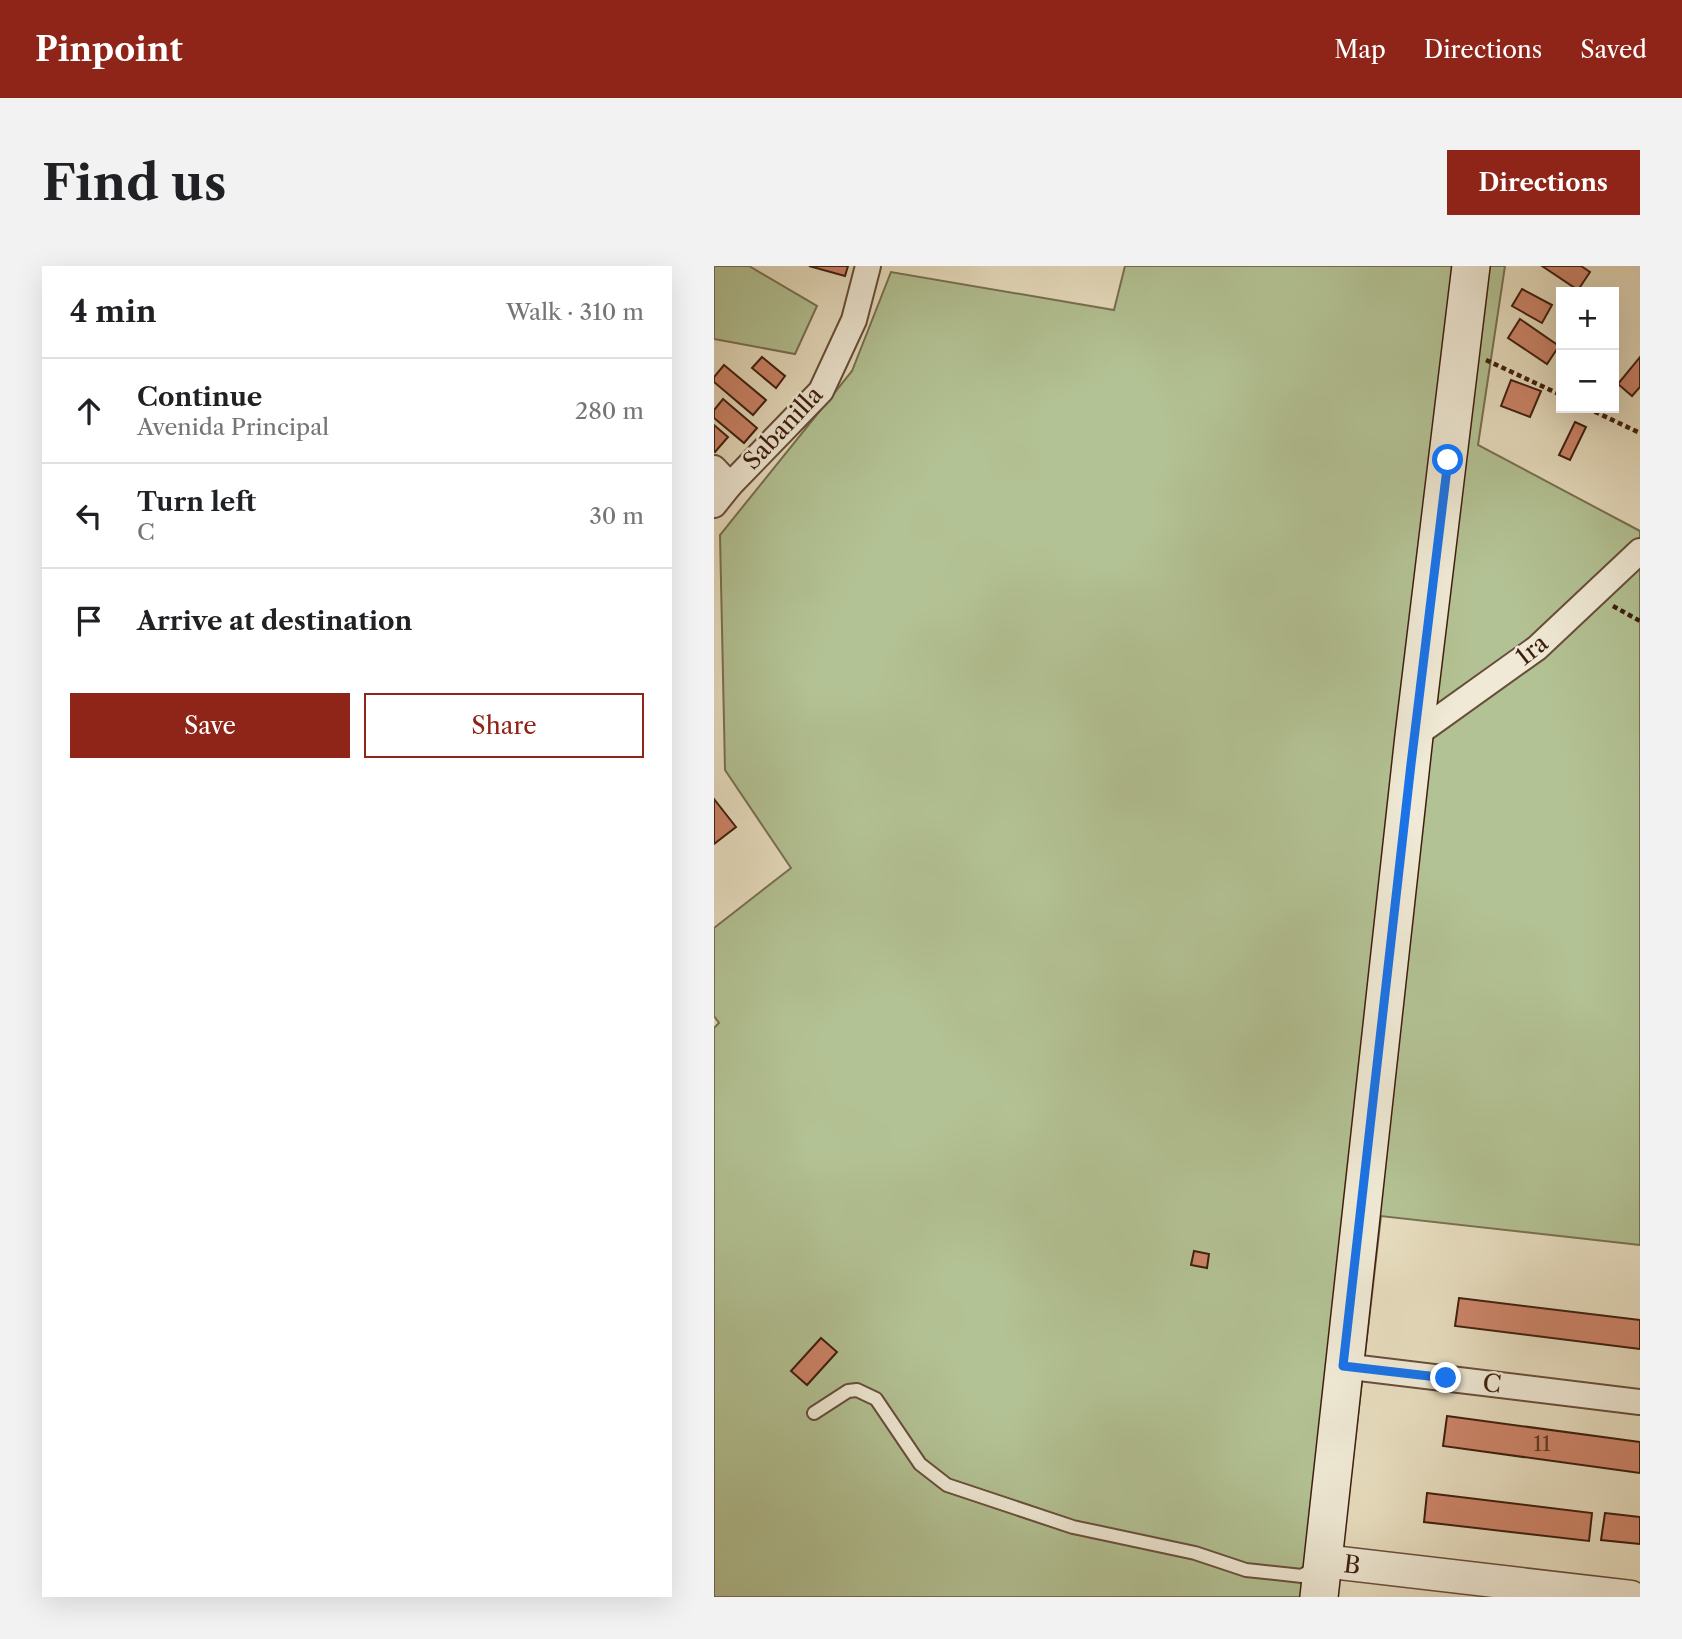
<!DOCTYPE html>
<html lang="en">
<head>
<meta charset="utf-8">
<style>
  :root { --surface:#fff; --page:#f2f2f2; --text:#202124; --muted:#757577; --line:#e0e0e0; --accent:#8f2418 }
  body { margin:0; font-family:"Libre Caslon Text",serif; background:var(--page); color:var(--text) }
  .controls { position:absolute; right:21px; top:21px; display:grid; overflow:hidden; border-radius:0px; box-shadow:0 7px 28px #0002 }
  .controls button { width:63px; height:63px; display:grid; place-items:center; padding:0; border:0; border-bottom:2px solid var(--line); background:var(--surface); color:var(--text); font:35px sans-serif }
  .stop { position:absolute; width:21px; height:21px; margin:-16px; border:5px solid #1a73e8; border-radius:50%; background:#fff }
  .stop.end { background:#1a73e8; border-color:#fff; box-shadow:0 2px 7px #0008 }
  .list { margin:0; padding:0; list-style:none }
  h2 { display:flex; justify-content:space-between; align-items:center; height:91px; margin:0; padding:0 28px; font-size:30px }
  h2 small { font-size:23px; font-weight:400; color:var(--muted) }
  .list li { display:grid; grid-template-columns:46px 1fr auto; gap:21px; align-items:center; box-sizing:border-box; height:105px; padding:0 28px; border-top:2px solid var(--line) }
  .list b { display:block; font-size:26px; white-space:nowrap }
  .list p { margin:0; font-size:23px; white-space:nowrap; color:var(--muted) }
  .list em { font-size:23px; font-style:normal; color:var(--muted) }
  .actions { display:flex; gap:14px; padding:21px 28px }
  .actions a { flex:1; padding:16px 0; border:2px solid var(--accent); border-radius:0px; text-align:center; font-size:24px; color:var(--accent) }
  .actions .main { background:var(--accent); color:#fff }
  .icon { flex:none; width:38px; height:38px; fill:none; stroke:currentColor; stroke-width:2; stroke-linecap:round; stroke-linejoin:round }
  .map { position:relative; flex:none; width:926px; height:1331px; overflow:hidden; border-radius:0px }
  header { display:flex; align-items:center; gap:42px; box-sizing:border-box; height:98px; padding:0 35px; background:var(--accent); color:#fff }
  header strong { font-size:33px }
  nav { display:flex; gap:38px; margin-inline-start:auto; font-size:24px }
  .intro { display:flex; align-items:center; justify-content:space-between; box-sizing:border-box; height:168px; padding:0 42px }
  h1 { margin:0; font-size:49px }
  .button { padding:18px 32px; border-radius:0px; background:var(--accent); color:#fff; font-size:24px; font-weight:700 }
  main { display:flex; gap:42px; padding:0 42px }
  aside { flex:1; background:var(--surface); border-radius:0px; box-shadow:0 7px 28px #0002 }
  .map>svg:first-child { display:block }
  .green { fill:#b3c294; stroke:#787051; stroke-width:2 }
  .building { fill:#cd856a; stroke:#3e1e0e; stroke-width:2 }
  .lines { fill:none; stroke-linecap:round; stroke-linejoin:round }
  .service-casing { stroke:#684e3a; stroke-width:16 }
  .minor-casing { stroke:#684e3a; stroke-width:28 }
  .tertiary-casing { stroke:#684e3a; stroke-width:35 }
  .secondary-casing { stroke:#3e1e0e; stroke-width:40 }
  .path { stroke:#3e1e0e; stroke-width:4.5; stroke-dasharray:5 3.5; stroke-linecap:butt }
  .service { stroke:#efe9d5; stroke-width:12 }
  .minor { stroke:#efe9d5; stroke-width:24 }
  .tertiary { stroke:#efe9d5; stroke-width:32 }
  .secondary { stroke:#efe9d5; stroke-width:37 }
  .route { stroke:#1a73e8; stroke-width:9 }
  .labels { text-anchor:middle; stroke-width:5; stroke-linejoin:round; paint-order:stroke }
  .number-label { font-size:21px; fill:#623825 }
  .street-label { font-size:24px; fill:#3e1e0e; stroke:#efe9d5 }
</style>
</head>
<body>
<header>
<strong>Pinpoint</strong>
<nav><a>Map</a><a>Directions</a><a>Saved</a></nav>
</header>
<div class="intro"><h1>Find us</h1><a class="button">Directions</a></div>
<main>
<aside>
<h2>4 min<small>Walk · 310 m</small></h2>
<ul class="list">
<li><svg class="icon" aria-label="ahead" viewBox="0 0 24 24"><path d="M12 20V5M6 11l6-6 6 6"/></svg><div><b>Continue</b><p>Avenida Principal</p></div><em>280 m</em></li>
<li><svg class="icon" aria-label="left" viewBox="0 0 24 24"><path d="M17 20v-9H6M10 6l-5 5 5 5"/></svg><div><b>Turn left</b><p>C</p></div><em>30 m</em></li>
<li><svg class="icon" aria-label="arrive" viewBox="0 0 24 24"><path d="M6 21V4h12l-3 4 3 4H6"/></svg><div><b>Arrive at destination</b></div></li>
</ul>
<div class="actions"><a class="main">Save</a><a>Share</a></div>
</aside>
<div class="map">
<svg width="926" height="1331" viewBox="0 0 926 1331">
  <rect width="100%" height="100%" fill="#e7ddbf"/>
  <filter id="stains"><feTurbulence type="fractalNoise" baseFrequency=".00286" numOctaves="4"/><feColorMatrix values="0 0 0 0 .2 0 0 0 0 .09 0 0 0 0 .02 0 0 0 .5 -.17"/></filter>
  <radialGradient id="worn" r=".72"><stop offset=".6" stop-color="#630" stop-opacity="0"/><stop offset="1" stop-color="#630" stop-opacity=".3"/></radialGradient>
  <!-- green -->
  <g class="green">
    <path d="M 0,0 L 35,0 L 103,40 L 81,88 L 0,73 Z"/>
    <path d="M 411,0 L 791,0 L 764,179 L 926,265 L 926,979 L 667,950 L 623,1331 L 0,1331 L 0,762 L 5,757 L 0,750 L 0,662 L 77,602 L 11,504 L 6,269 L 138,105 L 177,6 L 400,44 Z"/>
  </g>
  <!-- building -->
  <g class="building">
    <path d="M 95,0 L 134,0 L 131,10 Z"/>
    <path d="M 828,0 L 867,0 L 876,6 L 864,24 Z"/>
    <path d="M 808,23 L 838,39 L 828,57 L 798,40 Z"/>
    <path d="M 806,53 L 845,80 L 833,98 L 794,72 Z"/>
    <path d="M 48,91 L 71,110 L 62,122 L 38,102 Z"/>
    <path d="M 926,91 L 926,121 L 918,130 L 904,118 Z"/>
    <path d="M 10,99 L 52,134 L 39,149 L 0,116 L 0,111 Z"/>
    <path d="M 797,114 L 827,125 L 816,151 L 787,140 Z"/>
    <path d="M 9,133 L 43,162 L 30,177 L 0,152 L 0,144 Z"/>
    <path d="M 861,156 L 872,161 L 856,194 L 845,189 Z"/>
    <path d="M 0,159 L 14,171 L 1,186 L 0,185 Z"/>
    <path d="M 0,533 L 22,561 L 0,578 Z"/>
    <path d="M 480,985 L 495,988 L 493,1002 L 477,999 Z"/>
    <path d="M 745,1032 L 926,1054 L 926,1083 L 741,1060 Z"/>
    <path d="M 107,1072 L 123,1086 L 93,1119 L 77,1105 Z"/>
    <path d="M 733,1150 L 926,1176 L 926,1207 L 729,1180 Z"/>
    <path d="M 713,1227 L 878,1247 L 875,1275 L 710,1256 Z"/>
    <path d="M 891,1247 L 926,1251 L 926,1278 L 887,1274 Z"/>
  </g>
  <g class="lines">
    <defs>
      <path id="service" d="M 100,1147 L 134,1125 L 143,1124 L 162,1133 L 206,1198 L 233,1219 L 359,1261 L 481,1287 L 532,1304 L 588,1310 L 600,1302"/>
      <g id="minor">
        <path d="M 0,202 L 16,219"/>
        <path d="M 0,239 L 16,219 L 107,125 L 140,54 L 154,0"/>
        <path d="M 700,470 L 823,382 L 926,285"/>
        <path d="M 629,1100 L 926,1136"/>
      </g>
      <path id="tertiary" d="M 609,1295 L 917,1331"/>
      <path id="secondary" d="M 605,1331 L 700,470 L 757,0"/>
    </defs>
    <!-- service casing -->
    <use href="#service" class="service-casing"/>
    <!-- minor casing -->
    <use href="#minor" class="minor-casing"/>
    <!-- tertiary casing -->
    <use href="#tertiary" class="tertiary-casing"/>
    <!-- secondary casing -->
    <use href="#secondary" class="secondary-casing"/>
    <!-- path -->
    <g class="path">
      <path d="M 772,94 L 847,129"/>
      <path d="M 873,142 L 926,167"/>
      <path d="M 899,340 L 926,355"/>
    </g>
    <!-- service -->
    <use href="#service" class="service"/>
    <!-- minor -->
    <use href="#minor" class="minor"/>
    <!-- tertiary -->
    <use href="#tertiary" class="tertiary"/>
    <!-- secondary -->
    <use href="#secondary" class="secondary"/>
  </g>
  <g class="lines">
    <!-- route -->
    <path class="route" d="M 732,1112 L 629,1100 L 697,498 L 734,194"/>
  </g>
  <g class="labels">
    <!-- number labels -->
    <g class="number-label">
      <text x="828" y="1185">11</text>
    </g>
    <!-- street labels -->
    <g class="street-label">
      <text transform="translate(69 162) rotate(-47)" y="8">Sabanilla</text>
      <text transform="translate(818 384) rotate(-38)" y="8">1ra</text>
      <text transform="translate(778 1118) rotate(7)" y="8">C</text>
      <text transform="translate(638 1299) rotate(7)" y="8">B</text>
    </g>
  </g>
  <rect width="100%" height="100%" filter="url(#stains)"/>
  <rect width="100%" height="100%" fill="url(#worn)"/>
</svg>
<div class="controls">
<button>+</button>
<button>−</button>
</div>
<div class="stop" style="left:734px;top:194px"></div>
<div class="stop end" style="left:732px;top:1112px"></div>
</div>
</main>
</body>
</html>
